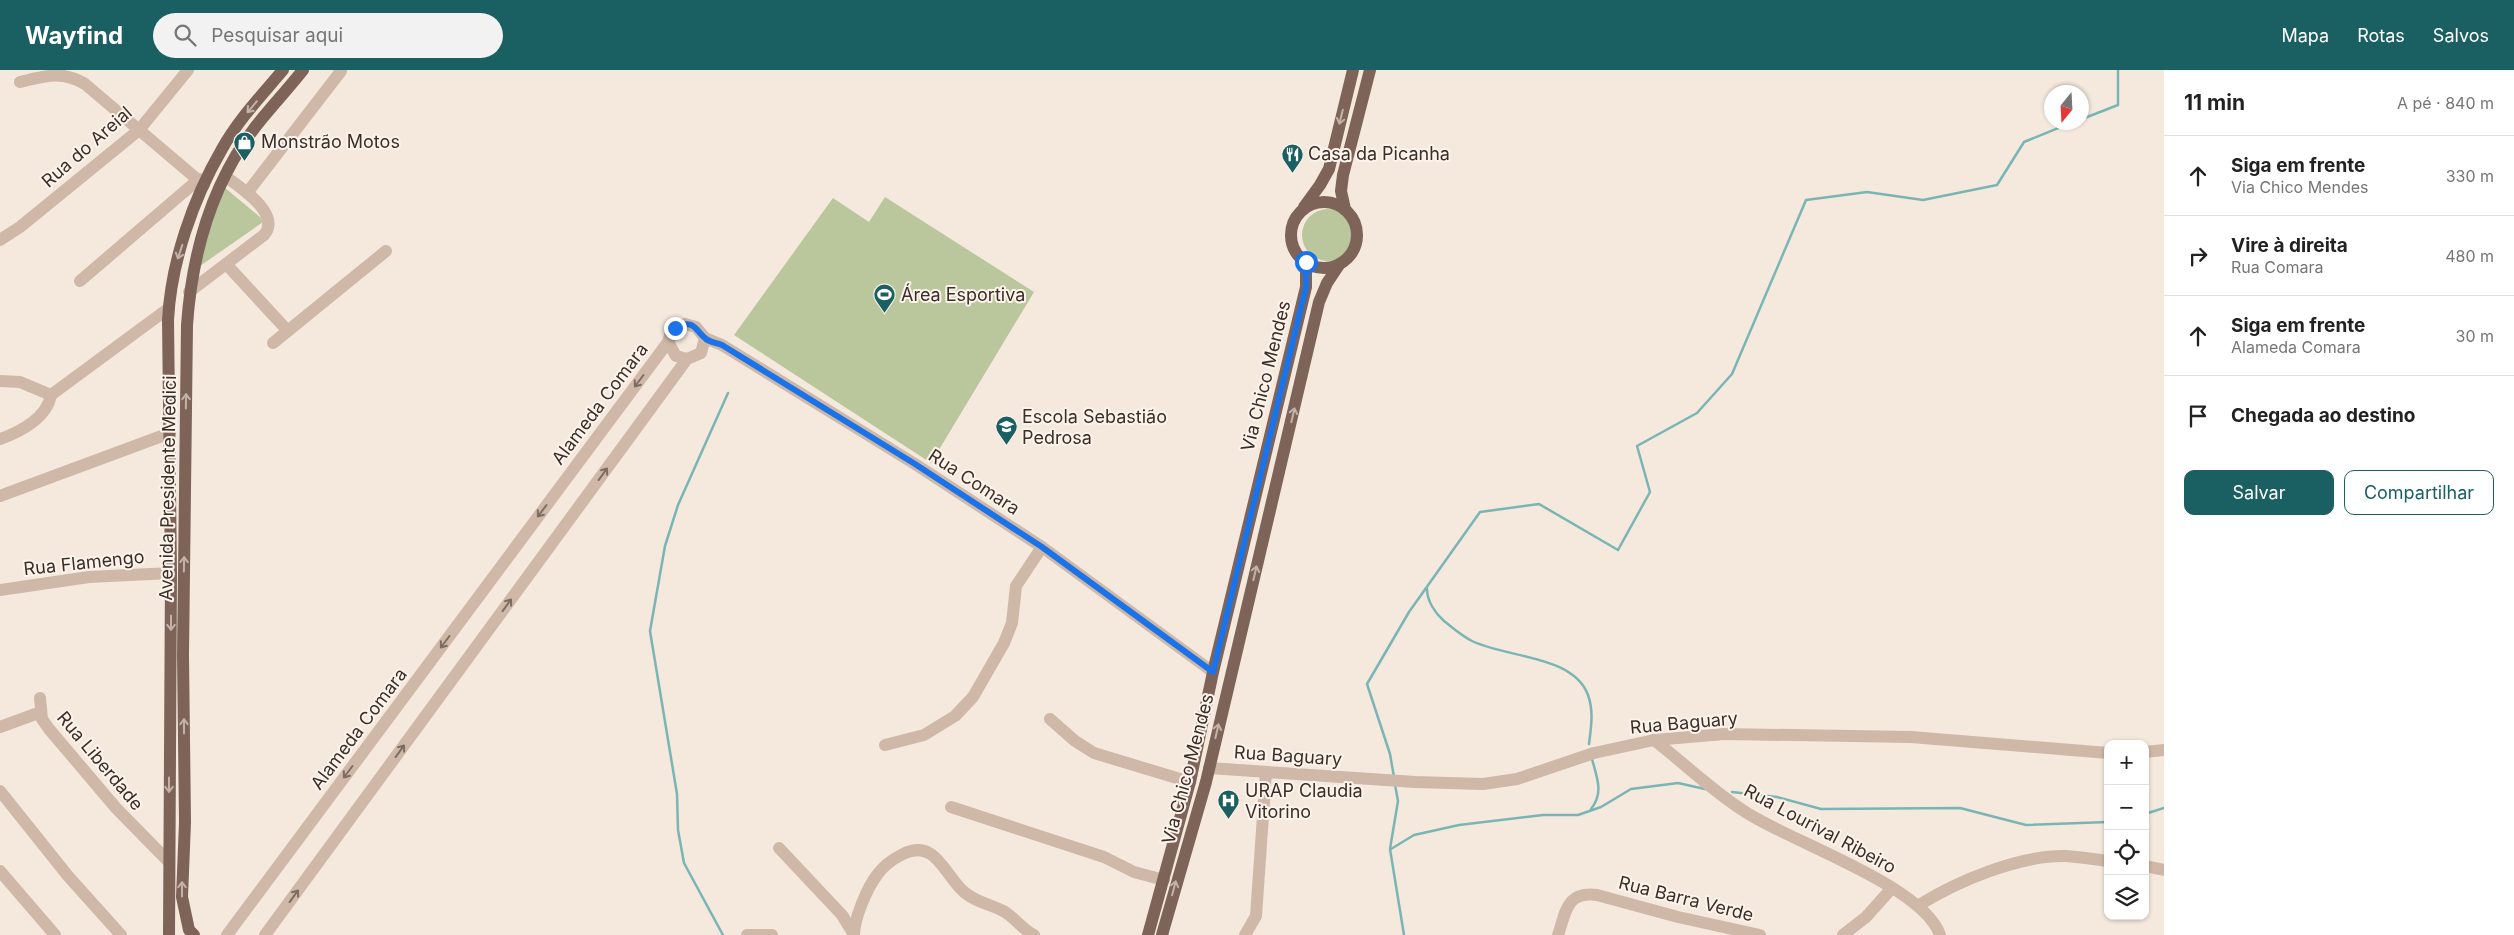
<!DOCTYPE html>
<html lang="pt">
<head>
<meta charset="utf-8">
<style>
  :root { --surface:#fff; --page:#f2f2f2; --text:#222; --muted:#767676; --line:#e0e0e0; --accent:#1a5f61 }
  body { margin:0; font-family:Inter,sans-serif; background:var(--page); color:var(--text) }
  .controls { position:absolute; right:15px; bottom:15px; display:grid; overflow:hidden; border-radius:10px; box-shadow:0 1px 4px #0004 }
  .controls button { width:45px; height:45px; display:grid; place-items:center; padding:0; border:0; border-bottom:1px solid var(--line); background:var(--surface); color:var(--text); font:25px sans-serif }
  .compass { position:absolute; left:2044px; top:15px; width:45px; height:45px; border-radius:50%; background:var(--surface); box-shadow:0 1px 4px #0004; rotate:198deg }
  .stop { position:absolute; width:15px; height:15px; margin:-11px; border:4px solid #1a73e8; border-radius:50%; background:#fff }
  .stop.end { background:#1a73e8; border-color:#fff; box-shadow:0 1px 5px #0008 }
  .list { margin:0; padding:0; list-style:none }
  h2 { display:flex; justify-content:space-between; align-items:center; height:65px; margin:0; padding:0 20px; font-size:21px }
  h2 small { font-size:16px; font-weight:400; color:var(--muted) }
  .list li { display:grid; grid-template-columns:32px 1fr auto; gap:15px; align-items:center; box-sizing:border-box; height:80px; padding:0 20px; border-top:1px solid var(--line) }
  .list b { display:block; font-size:19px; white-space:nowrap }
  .list p { margin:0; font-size:16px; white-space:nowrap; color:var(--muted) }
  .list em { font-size:16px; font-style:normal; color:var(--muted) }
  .actions { display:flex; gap:10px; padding:15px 20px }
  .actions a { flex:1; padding:11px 0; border:1px solid var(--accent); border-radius:10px; text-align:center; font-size:18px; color:var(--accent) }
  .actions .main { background:var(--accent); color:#fff }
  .icon { flex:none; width:28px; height:28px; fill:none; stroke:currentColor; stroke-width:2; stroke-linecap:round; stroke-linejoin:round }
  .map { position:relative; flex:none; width:2164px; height:865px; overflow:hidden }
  header { display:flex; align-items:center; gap:30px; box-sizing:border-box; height:70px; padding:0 25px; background:var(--accent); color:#fff }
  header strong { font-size:24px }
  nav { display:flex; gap:28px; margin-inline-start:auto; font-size:18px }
  .search { width:350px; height:45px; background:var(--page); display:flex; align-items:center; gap:12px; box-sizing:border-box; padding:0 18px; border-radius:28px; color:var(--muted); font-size:19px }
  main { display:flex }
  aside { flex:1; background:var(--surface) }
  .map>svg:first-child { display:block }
  .green { fill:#bac69c }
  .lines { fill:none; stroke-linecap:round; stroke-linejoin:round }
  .stream { stroke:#7ab5b5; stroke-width:2.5 }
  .minor { stroke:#cfb8a8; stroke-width:12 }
  .major { stroke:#7e6358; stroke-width:12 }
  .oneway { stroke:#c3b2a9 }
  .oneway2 { stroke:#7e6c62 }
  .route { stroke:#1a73e8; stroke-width:6 }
  .labels { text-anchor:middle; stroke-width:4; stroke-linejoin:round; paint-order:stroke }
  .poi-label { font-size:18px; fill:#3b2e29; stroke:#fcf3eb; text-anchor:start }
  .street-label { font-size:18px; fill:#3b2e29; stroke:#fcf3eb }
</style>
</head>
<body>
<header>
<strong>Wayfind</strong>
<div class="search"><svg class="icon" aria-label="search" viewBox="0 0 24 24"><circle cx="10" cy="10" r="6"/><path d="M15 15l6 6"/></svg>Pesquisar aqui</div>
<nav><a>Mapa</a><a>Rotas</a><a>Salvos</a></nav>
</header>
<main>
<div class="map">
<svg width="2164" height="865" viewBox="0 0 2164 865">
  <rect width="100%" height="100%" fill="#f5e9de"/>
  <!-- green -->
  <g class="green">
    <path d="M 224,117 L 260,147 L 263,152 L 200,196 L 201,181 Z"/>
    <path d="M 885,127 L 1034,222 L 931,393 L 734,265 L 833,128 L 869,152 Z"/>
    <circle cx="1328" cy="165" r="26"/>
  </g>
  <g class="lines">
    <!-- stream -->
    <g class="stream">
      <path d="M 2082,49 L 2118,35 L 2118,0"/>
      <path d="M 1427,519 C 1427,531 1435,543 1444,551 C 1453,558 1462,566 1472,571 C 1507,588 1573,585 1588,625 C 1594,642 1591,657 1589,674"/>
      <path d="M 1394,707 L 1390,684 L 1367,614 L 1409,542 L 1480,442 L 1539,434 L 1618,480 L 1650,422 L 1637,376 L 1697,343 L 1732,304 L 1806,130 L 1867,122 L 1923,130 L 1997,115 L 2024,72 L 2073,52"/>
      <path d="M 1395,715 L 1398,731 L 1390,779 L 1404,865"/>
      <path d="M 1732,722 L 1777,727 L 1821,739 L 1960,738 L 2026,755 L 2108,752"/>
      <path d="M 1591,739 C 1604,723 1597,708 1592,689"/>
      <path d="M 2145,744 L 2164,738"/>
      <path d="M 1391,779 L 1414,765 L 1459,755 L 1543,745 L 1578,745 L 1601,737 L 1631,719 L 1678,713 L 1705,719"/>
      <path d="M 723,865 L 684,793 L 678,760 L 677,724 L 650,561 L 665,476 L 678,435 L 728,323"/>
    </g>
    <!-- minor -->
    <g class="minor">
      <path d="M 20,12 C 45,6 62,0 85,14 L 204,115"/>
      <path d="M 247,123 L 341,1"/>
      <path d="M 0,170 L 20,157 L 139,60 L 188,0"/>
      <path d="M 226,194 L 287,260"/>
      <path d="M 80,211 L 199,109"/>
      <path d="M 189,222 L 264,165 C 282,144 240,117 225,106"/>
      <path d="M 705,268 L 722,275 L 915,394 L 1042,477 L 1213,602"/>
      <path d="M 668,272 L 676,286 L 687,289"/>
      <path d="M 273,273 L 386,181"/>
      <path d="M 0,311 L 20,312 L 51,325 L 169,238"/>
      <path d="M 0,369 C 20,362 47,348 51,325"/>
      <path d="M 0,426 L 170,363"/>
      <path d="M 0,520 L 89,507 L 171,503"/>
      <path d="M 40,628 L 42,649 L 49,659 L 116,738 L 169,792"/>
      <path d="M 1050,649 L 1075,671 L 1094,683 L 1190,712"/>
      <path d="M 0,657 L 41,642"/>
      <path d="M 1654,670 C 1684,693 1712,721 1744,741 C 1790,772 1923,815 1940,865"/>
      <path d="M 885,675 L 924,665 L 955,646 L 973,627 L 1004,573 L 1012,553 L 1016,516 L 1042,477"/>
      <path d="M 2145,682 L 2164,680"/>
      <path d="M 1209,698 L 1415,712 L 1483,714 L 1517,709 L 1594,683 L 1654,670 L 1724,664 L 1911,667 L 2108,683"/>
      <path d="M 0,721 L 68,806 L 121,865"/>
      <path d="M 951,737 L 1104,787 L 1134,802 L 1164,810"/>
      <path d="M 779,778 L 842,845 L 853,863"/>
      <path d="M 2145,796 L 2164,800"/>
      <path d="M 0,801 L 55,865"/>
      <path d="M 1919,835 C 1958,811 2019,785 2066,786 C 2080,787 2094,789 2108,791"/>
      <path d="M 227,865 L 668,272 L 671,262 L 685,254 L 696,257 L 705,268 L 701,283 L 687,289 L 265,865"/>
      <path d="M 747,865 L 772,865"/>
      <path d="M 854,865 C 854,849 867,818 877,805 C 883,796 893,789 903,784 C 936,768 944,805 964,822 C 980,835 990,833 1005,842 C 1016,849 1022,859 1034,865"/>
      <path d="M 1245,865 L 1256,846 L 1266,703"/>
      <path d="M 1558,865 C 1566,842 1566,821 1597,825 L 1678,847 L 1760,865"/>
      <path d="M 1843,865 L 1866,847 L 1892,818"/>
    </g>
    <!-- major -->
    <g class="major">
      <circle cx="1324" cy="165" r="33"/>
      <path d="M 1304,137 L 1320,115 L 1329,99 L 1353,0"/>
      <path d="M 1345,139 L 1341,121 L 1343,105 L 1370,0"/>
      <path d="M 169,865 L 171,503 L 168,250 C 171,192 193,129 222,79 C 238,50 262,25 283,0"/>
      <path d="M 194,865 L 189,860 L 182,827 L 185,752 L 183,585 L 187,255 C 192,184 212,113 256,56 C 271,37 288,19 303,0"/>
      <path d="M 1148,865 L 1190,712 L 1213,602 L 1306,217 L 1306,192"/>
      <path d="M 1162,865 L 1206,712 L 1319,232 L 1327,213 L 1339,195"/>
    </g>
  </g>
  <!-- one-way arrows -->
  <defs><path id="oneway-shaft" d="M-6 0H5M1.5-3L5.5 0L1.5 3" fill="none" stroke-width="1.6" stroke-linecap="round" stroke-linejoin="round" transform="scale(1.25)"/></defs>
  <g class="oneway">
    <use href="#oneway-shaft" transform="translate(252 37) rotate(130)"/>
    <use href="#oneway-shaft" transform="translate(1341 47) rotate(104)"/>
    <use href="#oneway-shaft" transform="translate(180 182) rotate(108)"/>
    <use href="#oneway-shaft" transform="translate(186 331) rotate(-89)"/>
    <use href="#oneway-shaft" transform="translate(1293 345) rotate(-77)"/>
    <use href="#oneway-shaft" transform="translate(184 494) rotate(-89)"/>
    <use href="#oneway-shaft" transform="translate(1255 503) rotate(-77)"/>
    <use href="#oneway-shaft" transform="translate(171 553) rotate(90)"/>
    <use href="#oneway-shaft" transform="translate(184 656) rotate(-90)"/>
    <use href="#oneway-shaft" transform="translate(1217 661) rotate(-77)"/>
    <use href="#oneway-shaft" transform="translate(169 715) rotate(90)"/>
    <use href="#oneway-shaft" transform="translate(1174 818) rotate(-75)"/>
    <use href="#oneway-shaft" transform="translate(182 819) rotate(-90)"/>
  </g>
  <g class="oneway2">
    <use href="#oneway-shaft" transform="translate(639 311) rotate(127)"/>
    <use href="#oneway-shaft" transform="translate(603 404) rotate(-54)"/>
    <use href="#oneway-shaft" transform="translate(542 441) rotate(127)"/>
    <use href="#oneway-shaft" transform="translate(507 535) rotate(-54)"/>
    <use href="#oneway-shaft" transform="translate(445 572) rotate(127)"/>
    <use href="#oneway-shaft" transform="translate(400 681) rotate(-54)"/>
    <use href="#oneway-shaft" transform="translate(348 702) rotate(127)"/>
    <use href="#oneway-shaft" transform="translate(294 826) rotate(-54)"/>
  </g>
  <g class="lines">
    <!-- route -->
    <path class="route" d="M 675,258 C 694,248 695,260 706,269 C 710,272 717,273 722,275 L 915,394 L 1042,477 L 1213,602 L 1306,217 L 1306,192"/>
  </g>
  <!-- icons -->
  <defs>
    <symbol id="shop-pin" viewBox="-11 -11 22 30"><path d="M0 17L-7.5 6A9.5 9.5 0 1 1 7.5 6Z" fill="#1a5f61" stroke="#fcf3eb"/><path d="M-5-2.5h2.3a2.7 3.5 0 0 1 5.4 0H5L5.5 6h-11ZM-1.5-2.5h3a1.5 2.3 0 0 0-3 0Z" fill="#fff"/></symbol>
    <symbol id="restaurant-pin" viewBox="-11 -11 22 30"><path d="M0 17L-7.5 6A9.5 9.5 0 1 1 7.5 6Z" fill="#1a5f61" stroke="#fcf3eb"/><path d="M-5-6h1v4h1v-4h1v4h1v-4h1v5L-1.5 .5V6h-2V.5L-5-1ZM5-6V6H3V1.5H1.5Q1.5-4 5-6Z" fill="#fff"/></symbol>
    <symbol id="stadium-pin" viewBox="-11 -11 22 30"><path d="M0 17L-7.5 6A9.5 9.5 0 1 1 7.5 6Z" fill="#1a5f61" stroke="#fcf3eb"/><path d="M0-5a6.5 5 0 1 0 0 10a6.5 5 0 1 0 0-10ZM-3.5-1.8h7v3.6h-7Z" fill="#fff"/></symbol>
    <symbol id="school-pin" viewBox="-11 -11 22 30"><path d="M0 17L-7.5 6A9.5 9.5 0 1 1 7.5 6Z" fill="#1a5f61" stroke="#fcf3eb"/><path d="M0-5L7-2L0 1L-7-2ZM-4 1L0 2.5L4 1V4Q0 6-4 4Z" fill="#fff"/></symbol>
    <symbol id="hospital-pin" viewBox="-11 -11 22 30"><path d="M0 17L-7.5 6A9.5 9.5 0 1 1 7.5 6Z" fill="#1a5f61" stroke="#fcf3eb"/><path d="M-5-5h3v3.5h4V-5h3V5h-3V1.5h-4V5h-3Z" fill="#fff"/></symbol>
  </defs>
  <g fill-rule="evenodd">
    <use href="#shop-pin" x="232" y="60" width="25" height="34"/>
    <use href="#restaurant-pin" x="1280" y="72" width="25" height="34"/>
    <use href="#stadium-pin" x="872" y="212" width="25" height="34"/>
    <use href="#school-pin" x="994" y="344" width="25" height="34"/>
    <use href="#hospital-pin" x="1216" y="718" width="25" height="34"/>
  </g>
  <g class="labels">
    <!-- poi labels -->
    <g class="poi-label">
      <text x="261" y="78">Monstrão Motos</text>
      <text x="1308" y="90">Casa da Picanha</text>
      <text x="901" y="231">Área Esportiva</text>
      <text x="1022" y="353">Escola Sebastião<tspan x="1022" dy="21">Pedrosa</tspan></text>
      <text x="1245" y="727">URAP Claudia<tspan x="1245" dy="21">Vitorino</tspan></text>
    </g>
    <!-- street labels -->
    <g class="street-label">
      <text transform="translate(87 77) rotate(-41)" y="6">Rua do Areial</text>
      <text transform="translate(1266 306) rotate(-76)" y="6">Via Chico Mendes</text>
      <text transform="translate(600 334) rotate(-53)" y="6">Alameda Comara</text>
      <text transform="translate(974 412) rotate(33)" y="6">Rua Comara</text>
      <text transform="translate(168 418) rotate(-89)" y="6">Avenida Presidente Medici</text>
      <text transform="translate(84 493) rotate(-6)" y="6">Rua Flamengo</text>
      <text transform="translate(1684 653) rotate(-5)" y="6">Rua Baguary</text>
      <text transform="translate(359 659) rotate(-53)" y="6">Alameda Comara</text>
      <text transform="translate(1288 686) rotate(4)" y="6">Rua Baguary</text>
      <text transform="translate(100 691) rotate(50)" y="6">Rua Liberdade</text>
      <text transform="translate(1188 699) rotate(-75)" y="6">Via Chico Mendes</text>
      <text transform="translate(1820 759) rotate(28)" y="6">Rua Lourival Ribeiro</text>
      <text transform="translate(1686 829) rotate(14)" y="6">Rua Barra Verde</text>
    </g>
  </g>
</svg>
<div class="controls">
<button>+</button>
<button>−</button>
<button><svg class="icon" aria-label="locate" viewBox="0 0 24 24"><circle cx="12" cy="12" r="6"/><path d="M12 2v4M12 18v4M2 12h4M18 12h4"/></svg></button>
<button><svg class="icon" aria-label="layers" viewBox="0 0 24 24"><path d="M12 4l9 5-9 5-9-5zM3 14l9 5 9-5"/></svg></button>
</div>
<svg class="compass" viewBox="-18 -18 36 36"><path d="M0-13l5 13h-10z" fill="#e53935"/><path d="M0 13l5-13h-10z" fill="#767676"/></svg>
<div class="stop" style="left:1306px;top:192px"></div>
<div class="stop end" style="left:675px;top:258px"></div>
</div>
<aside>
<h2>11 min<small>A pé · 840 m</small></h2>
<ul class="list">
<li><svg class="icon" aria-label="ahead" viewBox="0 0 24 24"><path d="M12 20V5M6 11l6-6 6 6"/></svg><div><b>Siga em frente</b><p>Via Chico Mendes</p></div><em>330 m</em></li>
<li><svg class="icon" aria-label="right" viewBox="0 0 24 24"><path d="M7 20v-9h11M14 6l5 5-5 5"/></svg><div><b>Vire à direita</b><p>Rua Comara</p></div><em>480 m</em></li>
<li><svg class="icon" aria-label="ahead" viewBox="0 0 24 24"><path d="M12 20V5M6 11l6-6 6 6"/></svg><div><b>Siga em frente</b><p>Alameda Comara</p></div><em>30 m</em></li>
<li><svg class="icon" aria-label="arrive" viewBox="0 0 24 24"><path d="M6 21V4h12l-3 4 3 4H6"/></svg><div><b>Chegada ao destino</b></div></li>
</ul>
<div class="actions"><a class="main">Salvar</a><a>Compartilhar</a></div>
</aside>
</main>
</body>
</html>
